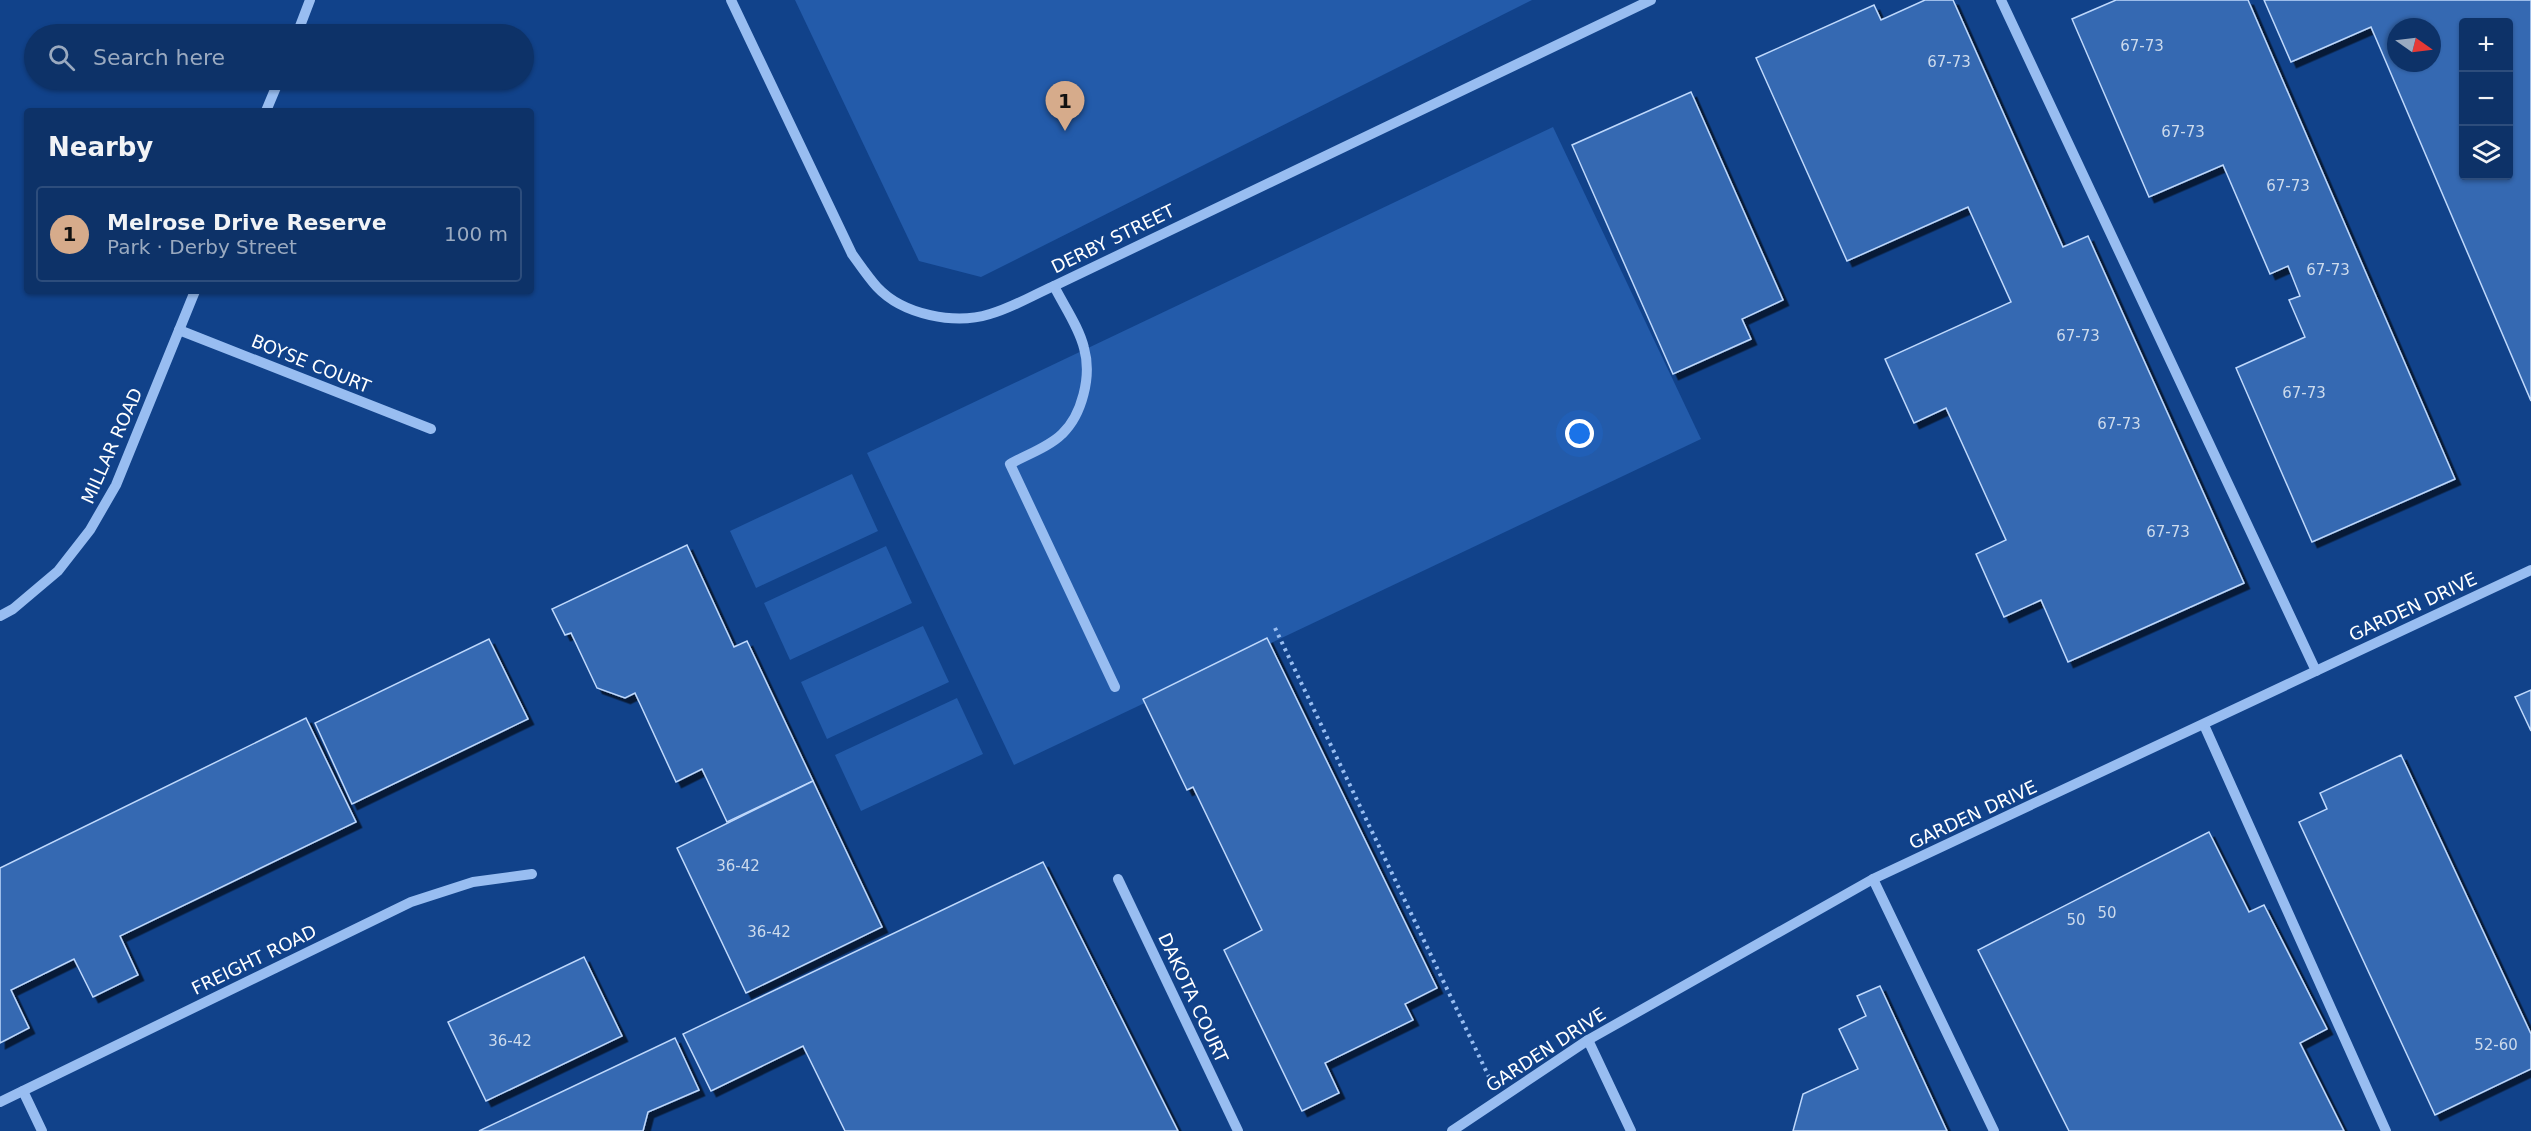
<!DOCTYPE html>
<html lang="en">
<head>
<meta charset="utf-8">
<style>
  :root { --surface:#0d3268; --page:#163a6e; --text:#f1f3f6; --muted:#9aaac0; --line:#2d4d7c; --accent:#d6ab8b }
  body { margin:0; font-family:"DejaVu Sans",sans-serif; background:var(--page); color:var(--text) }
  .controls { position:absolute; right:18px; top:18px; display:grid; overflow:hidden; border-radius:6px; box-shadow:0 2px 4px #0004 }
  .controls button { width:54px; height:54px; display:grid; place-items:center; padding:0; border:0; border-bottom:2px solid var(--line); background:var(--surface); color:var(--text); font:30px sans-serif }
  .compass { position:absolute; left:2387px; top:18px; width:54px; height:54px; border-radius:50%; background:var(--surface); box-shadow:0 2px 4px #0004; rotate:104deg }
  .you { position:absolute; left:1580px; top:434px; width:21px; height:21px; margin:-15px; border:4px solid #fff; border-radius:50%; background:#1a73e8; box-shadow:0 0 0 9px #1a73e833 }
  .badge { display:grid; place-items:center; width:39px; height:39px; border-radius:50%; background:var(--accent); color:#111; font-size:20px; font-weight:700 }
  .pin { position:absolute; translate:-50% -50px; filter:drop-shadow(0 2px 3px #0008) }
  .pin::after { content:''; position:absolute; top:32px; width:21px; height:18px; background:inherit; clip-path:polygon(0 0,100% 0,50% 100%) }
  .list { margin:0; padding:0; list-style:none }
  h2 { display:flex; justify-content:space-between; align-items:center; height:78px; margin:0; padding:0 24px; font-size:26px }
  h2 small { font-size:20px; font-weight:400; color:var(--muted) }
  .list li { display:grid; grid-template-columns:39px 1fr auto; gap:18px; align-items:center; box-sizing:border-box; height:96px; margin:0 12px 12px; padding:0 12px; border:2px solid var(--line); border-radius:6px }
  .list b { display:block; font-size:22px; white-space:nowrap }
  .list p { margin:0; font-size:20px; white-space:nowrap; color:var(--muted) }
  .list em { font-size:20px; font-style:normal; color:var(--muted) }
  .icon { flex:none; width:33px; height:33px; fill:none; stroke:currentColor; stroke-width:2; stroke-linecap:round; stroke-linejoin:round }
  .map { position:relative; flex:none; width:2531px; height:1131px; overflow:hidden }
  .search { position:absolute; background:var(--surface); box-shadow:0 2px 4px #0004; left:24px; top:24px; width:510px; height:66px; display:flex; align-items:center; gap:15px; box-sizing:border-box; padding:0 21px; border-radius:33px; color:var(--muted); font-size:22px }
  .panel { position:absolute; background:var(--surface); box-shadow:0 2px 4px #0004; left:24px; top:108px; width:510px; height:186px; border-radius:6px }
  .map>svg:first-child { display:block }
  .green { fill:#235baa }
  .building { fill:#3569b2; stroke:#bed8fc; stroke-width:1.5; fill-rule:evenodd; filter:url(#shadow) }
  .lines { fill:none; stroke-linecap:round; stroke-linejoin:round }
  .path { stroke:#98bdf1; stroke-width:4; stroke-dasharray:3 4.5; stroke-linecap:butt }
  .minor { stroke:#98bdf1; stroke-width:10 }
  .labels { text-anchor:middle; stroke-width:4.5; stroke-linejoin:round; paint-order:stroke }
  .number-label { font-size:15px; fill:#ccdaec }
  .street-label { font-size:18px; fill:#fff; stroke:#11428a }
</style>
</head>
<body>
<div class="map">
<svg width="2531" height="1131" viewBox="0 0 2531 1131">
  <defs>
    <filter id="shadow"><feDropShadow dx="5.5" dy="5.5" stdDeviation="0" flood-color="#0009"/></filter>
  </defs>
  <rect width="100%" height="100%" fill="#11428a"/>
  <!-- green -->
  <g class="green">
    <path d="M 795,0 L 1532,0 L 981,277 L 919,261 Z"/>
    <path d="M 1553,127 L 1701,439 L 1014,765 L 867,453 Z"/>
    <path d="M 852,474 L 878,531 L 756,588 L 730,531 Z"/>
    <path d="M 886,546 L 912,603 L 790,660 L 764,603 Z"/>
    <path d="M 923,626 L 949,682 L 827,739 L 801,682 Z"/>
    <path d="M 957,698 L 983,754 L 861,811 L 835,755 Z"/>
  </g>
  <!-- building -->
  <g class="building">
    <path d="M 1925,0 L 1953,0 L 2063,247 L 2088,236 L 2244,583 L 2068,662 L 2041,600 L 2004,617 L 1976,554 L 2006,540 L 1946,408 L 1914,423 L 1885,359 L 2011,302 L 1968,207 L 1847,261 L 1756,58 L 1874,5 L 1881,20 Z"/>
    <path d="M 2116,0 L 2248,0 L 2455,479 L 2312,542 L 2236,368 L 2305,337 L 2289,300 L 2300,296 L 2288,266 L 2270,274 L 2223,165 L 2149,197 L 2072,19 Z"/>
    <path d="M 2264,0 L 2531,0 L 2531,401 L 2371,27 L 2291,62 ZM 2464,22 L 2508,22 L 2508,176 L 2464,176 ZM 2396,27 L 2432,27 L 2432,63 L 2396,63 Z"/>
    <path d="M 1691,92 L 1783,300 L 1742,319 L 1751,339 L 1673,374 L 1572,145 Z"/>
    <path d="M 687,545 L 734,647 L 747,641 L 813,781 L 727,822 L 702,769 L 676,782 L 635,693 L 625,698 L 597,688 L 571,633 L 565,635 L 552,609 Z"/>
    <path d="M 1267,638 L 1437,988 L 1405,1004 L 1413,1020 L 1325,1063 L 1339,1093 L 1302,1111 L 1224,950 L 1262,930 L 1193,787 L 1187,790 L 1143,699 Z"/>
    <path d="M 489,639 L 528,719 L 352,804 L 315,723 Z"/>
    <path d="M 2531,690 L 2531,731 L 2515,697 Z"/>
    <path d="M 306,718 L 356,822 L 120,936 L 138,975 L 93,997 L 74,959 L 11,990 L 29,1028 L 0,1043 L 0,868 Z"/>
    <path d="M 2401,755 L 2531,1034 L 2531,1069 L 2435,1115 L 2299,822 L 2327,809 L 2320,793 Z"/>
    <path d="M 813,781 L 882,927 L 746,993 L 677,848 Z"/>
    <path d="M 2209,832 L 2249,912 L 2264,905 L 2327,1029 L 2300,1043 L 2344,1131 L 2069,1131 L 1978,950 Z"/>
    <path d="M 1043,862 L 1178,1131 L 845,1131 L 803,1046 L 711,1091 L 683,1034 Z"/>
    <path d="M 584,957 L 622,1036 L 486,1101 L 448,1022 Z"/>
    <path d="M 1880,986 L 1947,1131 L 1793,1131 L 1803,1094 L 1858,1069 L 1839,1029 L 1866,1016 L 1857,996 Z"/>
    <path d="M 675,1038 L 699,1090 L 648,1112 L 643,1131 L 479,1131 Z"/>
  </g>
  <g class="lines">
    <!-- path -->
    <path class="path" d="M 1275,628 L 1489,1077"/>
    <!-- minor -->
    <g class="minor">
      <path d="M 731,0 L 852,254 C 860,265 868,277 877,287 C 903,315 955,325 990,314 C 1012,308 1033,295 1054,286 L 1651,0"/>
      <path d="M 2001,0 L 2316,671"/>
      <path d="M 297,34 L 310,0"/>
      <path d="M 266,111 L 279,80"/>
      <path d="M 1054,286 C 1064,306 1079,327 1084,348 C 1092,376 1082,415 1062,434 C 1049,447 1026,455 1010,464 L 1115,687"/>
      <path d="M 179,330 L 431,429"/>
      <path d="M 0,616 L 13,609 L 58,571 L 90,530 L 116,485 L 195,291"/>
      <path d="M 2204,725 L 2386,1131"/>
      <path d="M 1118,879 L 1238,1131"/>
      <path d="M 1873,879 L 1994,1131"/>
      <path d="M 1588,1040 L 1631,1131"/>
      <path d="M 23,1091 L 42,1131"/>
      <path d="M 0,1102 L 411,902 L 473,882 L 532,874"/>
      <path d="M 1452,1131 L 1588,1040 L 1873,879 L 2531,570"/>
    </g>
  </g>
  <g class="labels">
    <!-- number labels -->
    <g class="number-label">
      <text x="2142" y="51">67-73</text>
      <text x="1949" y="67">67-73</text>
      <text x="2183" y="137">67-73</text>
      <text x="2288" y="191">67-73</text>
      <text x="2328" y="275">67-73</text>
      <text x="2078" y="341">67-73</text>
      <text x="2304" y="398">67-73</text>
      <text x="2119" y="429">67-73</text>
      <text x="2168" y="537">67-73</text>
      <text x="738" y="871">36-42</text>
      <text x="2107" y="918">50</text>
      <text x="2076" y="925">50</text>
      <text x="769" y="937">36-42</text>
      <text x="510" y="1046">36-42</text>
      <text x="2496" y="1050">52-60</text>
    </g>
    <!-- street labels -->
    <g class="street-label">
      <text transform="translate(1113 239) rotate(-26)" y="6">DERBY STREET</text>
      <text transform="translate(311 364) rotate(22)" y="6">BOYSE COURT</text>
      <text transform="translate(112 446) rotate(-66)" y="6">MILLAR ROAD</text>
      <text transform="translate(2413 607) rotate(-25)" y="6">GARDEN DRIVE</text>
      <text transform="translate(1973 815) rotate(-25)" y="6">GARDEN DRIVE</text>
      <text transform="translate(254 960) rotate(-26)" y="6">FREIGHT ROAD</text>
      <text transform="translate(1193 998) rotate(65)" y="6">DAKOTA COURT</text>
      <text transform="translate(1546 1050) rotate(-33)" y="6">GARDEN DRIVE</text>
    </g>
  </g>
</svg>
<div class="controls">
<button>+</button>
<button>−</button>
<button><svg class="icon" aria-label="layers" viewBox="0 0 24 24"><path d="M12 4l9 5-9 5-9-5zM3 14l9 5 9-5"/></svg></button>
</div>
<svg class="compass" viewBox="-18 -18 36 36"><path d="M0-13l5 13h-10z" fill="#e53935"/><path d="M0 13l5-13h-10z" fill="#9aaac0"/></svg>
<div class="you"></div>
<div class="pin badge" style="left:1065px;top:131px">1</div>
<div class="search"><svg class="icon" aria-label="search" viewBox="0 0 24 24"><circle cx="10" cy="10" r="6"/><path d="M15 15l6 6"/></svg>Search here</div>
<section class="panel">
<h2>Nearby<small></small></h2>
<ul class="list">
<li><span class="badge">1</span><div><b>Melrose Drive Reserve</b><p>Park · Derby Street</p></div><em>100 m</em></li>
</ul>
</section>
</div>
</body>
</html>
